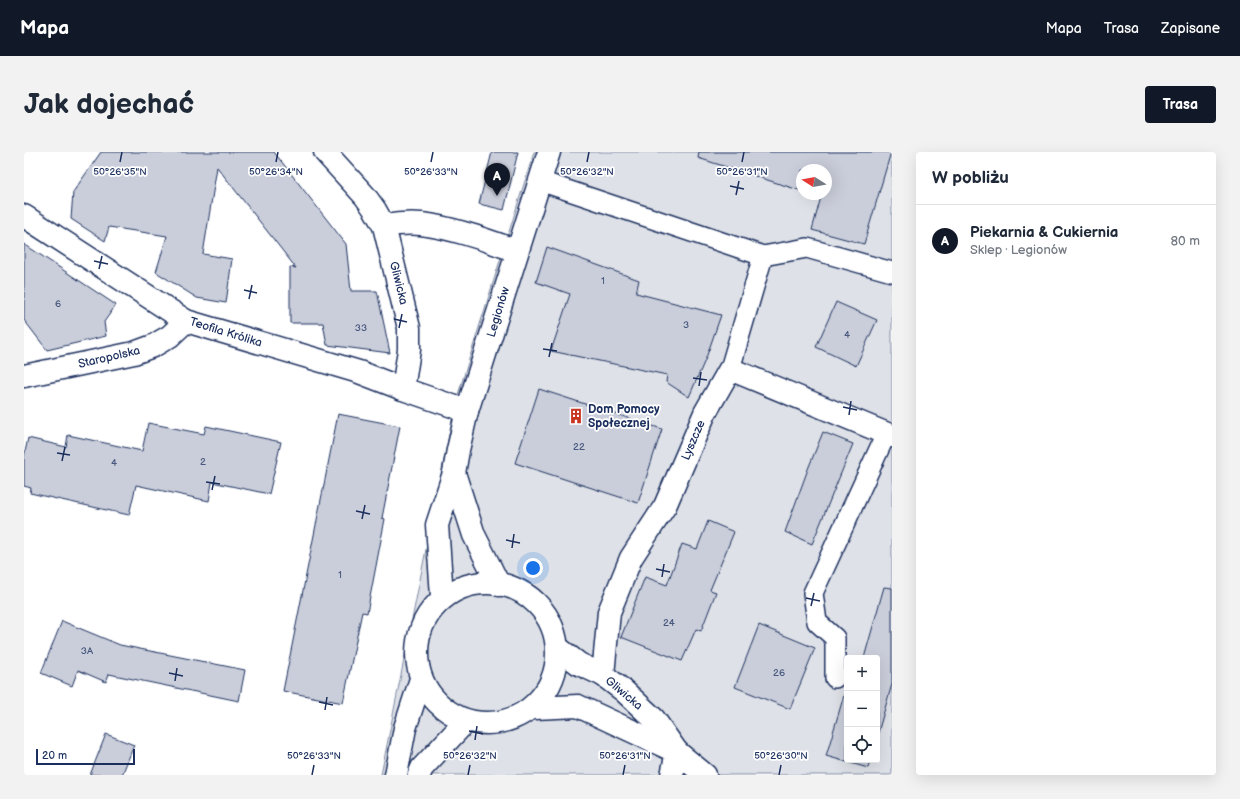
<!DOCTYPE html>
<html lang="pl">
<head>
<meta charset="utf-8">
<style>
  :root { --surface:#fff; --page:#f2f2f3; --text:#1f2937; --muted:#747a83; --line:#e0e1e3; --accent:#111827 }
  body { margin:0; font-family:"Balsamiq Sans",sans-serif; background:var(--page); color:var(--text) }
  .controls { position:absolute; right:12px; bottom:12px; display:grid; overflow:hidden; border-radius:4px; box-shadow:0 4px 16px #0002 }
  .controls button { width:36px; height:36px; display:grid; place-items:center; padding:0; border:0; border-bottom:1px solid var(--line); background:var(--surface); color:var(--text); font:20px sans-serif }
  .compass { position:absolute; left:772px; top:12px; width:36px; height:36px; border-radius:50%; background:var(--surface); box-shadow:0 4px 16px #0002; rotate:281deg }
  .scale { position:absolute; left:12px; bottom:10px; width:99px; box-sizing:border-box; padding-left:4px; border:2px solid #1b2f5e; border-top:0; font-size:11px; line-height:14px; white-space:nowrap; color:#1b2f5e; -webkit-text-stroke:3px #fff; paint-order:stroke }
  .you { position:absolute; left:509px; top:416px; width:14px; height:14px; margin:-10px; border:3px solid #fff; border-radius:50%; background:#1a73e8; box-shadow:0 0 0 6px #1a73e833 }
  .badge { display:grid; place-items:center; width:26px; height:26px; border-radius:50%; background:var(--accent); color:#fff; font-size:13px; font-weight:700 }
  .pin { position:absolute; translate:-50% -33px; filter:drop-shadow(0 1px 2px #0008) }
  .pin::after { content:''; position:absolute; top:21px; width:14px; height:12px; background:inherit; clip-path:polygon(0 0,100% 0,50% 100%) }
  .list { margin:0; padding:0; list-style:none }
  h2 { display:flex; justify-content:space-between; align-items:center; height:52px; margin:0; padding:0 16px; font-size:17px }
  h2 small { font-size:13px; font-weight:400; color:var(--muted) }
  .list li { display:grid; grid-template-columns:26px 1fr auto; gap:12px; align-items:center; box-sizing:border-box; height:72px; padding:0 16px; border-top:1px solid var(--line) }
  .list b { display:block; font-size:15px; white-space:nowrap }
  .list p { margin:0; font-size:13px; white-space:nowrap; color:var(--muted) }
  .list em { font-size:13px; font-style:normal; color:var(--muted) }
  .icon { flex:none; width:22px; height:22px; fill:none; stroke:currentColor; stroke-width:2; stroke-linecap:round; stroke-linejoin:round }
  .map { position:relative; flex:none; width:868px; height:623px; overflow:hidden; border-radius:4px }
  header { display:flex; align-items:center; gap:24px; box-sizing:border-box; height:56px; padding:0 20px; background:var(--accent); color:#fff }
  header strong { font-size:19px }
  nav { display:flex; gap:22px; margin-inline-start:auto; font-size:14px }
  .intro { display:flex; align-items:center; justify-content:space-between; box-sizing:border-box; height:96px; padding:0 24px }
  h1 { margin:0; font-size:28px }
  .button { padding:10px 18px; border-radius:4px; background:var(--accent); color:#fff; font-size:14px; font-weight:700 }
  main { display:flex; gap:24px; padding:0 24px }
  aside { flex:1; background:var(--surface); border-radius:4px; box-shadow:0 4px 16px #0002 }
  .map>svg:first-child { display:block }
  .green { fill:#dee1e7; stroke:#7c88a2; fill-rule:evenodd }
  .building { fill:#caceda; stroke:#1b2f5e }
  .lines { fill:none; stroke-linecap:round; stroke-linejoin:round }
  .service-casing { stroke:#1b2f5e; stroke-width:22 }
  .minor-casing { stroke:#1b2f5e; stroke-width:25 }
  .tertiary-casing { stroke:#1b2f5e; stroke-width:25 }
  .service { stroke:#fff; stroke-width:19 }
  .minor { stroke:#fff; stroke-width:22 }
  .tertiary { stroke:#fff; stroke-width:22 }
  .ticks { fill:none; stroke:#1b2f5e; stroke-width:1.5 }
  .labels { text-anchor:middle; stroke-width:3.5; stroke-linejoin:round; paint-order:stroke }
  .number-label { font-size:10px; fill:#47577d }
  .street-label { font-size:12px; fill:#1b2f5e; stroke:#fff }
  .poi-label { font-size:12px; font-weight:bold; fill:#1b2f5e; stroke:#fff; text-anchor:start }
  .ticks-label { font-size:10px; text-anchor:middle; fill:#1b2f5e; stroke:#fff; stroke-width:3.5; stroke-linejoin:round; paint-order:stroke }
</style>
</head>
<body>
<header>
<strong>Mapa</strong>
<nav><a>Mapa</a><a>Trasa</a><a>Zapisane</a></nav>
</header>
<div class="intro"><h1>Jak dojechać</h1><a class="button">Trasa</a></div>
<main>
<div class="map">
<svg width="868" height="623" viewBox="0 0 868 623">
  <rect width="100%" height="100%" fill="#fff"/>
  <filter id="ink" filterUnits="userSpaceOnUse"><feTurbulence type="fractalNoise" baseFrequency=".025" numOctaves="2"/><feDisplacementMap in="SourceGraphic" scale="8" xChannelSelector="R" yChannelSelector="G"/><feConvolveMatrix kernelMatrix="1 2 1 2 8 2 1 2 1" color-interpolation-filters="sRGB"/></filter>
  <g filter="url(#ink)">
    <!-- green -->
    <path class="green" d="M 510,0 L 868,0 L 868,623 L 357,623 L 431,252 ZM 778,18 L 802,18 L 802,42 L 778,42 ZM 823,506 L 853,506 L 853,608 L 823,608 Z"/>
    <!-- building -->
    <g class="building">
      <path d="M 77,0 L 250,0 L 322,92 L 327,139 L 353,139 L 366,201 L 303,193 L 299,171 L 266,171 L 266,115 L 272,116 L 193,15 L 179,102 L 208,107 L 202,151 L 173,146 L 132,120 L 143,84 L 85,75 L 81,89 L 47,67 L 49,40 Z"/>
      <path d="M 468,0 L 494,0 L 480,58 L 455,52 Z"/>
      <path d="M 675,0 L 867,0 L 840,92 L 788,78 L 797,45 L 788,42 L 802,42 L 802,18 L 778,18 L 778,39 L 674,6 Z"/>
      <path d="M 0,92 L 92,153 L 80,170 L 82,184 L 23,198 L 0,168 Z"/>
      <path d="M 523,95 L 615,128 L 612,141 L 697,163 L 682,206 L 665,245 L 642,230 L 643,223 L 527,199 L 546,142 L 512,130 Z"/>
      <path d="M 812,150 L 853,168 L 832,214 L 792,195 Z"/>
      <path d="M 515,237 L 638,277 L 614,351 L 491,311 Z"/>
      <path d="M 314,262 L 376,274 L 358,366 L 361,367 L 343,461 L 338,460 L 319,551 L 259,539 Z"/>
      <path d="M 124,271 L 180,282 L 182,274 L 257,290 L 245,342 L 188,330 L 185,349 L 112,333 L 105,363 L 6,341 L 7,336 L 0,334 L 0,305 L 4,286 L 42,295 L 44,283 L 118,299 Z"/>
      <path d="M 799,280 L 829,292 L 788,392 L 761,380 L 784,317 Z"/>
      <path d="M 684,369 L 710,380 L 686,438 L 692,440 L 677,479 L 672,477 L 658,509 L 597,485 L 621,425 L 643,433 L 658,392 L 673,397 Z"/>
      <path d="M 860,435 L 868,436 L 868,532 L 853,584 L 853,506 L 840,506 Z"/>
      <path d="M 38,469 L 96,493 L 221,518 L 215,549 L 85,522 L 82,530 L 54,518 L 48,534 L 17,521 Z"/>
      <path d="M 735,473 L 791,496 L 766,557 L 711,535 Z"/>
      <path d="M 823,533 L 823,608 L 846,608 L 844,616 L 802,604 Z"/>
      <path d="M 82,582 L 110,593 L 98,623 L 66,623 Z"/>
    </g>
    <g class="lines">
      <defs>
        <g id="service">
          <path d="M 516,29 L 739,104 L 783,96 L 868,120"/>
          <path d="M 706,217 L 739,104"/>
          <path d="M 811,526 L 811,486 L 793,470 L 789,441 L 862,282"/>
        </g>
        <g id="minor">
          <path d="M 301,0 L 341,44 L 351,58 L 360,74 L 385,176 L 385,198 L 379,237"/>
          <path d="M 0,64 L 162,169 L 335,220 L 379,237 L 443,259"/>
          <path d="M 360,74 C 372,72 385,71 397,72 C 430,76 462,88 493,99"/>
          <path d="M 0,224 L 110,201 L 129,194 L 146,184 L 162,169"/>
          <path d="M 579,523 L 585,460 L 607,406 L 641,354 L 681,261 L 706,217 L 868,284"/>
          <path d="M 648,623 L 653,600"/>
        </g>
        <g id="tertiary">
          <path d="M 430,321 L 450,383 L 475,433"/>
          <circle cx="463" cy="501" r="70"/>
          <path d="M 418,444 L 413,373 L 430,321 L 434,298 L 443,259 L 525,0"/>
          <path d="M 534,496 L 555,512 L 579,523 L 600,539 L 630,567 L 653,600"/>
          <path d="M 511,556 L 554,554 L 653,600 L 681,623"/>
          <path d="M 372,623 L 381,576 L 397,527"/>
          <path d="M 395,623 L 398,616 L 442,569"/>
        </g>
      </defs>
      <!-- service casing -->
      <use href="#service" class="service-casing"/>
      <!-- minor casing -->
      <use href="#minor" class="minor-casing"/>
      <!-- tertiary casing -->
      <use href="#tertiary" class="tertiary-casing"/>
      <!-- service -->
      <use href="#service" class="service"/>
      <!-- minor -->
      <use href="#minor" class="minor"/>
      <!-- tertiary -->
      <use href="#tertiary" class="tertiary"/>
    </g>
  </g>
  <!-- ticks -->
  <path class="ticks" d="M 96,10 L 98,0M 252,10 L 254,0M 407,10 L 409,0M 563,10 L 565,0M 718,10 L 720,0M 706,34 L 720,37M 712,43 L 715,29M 70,109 L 84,112M 75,117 L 78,104M 220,138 L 233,141M 225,147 L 228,133M 370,167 L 383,170M 375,176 L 378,162M 519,197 L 533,199M 525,205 L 528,191M 669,226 L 683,228M 675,234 L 677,220M 819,255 L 833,258M 825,263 L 827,249M 33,301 L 46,303M 38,309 L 41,295M 182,330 L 196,332M 188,338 L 191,324M 332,359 L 346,362M 338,367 L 341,353M 482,388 L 496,391M 488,396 L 490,382M 632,417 L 646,420M 638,425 L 640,412M 782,446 L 796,449M 787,454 L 790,441M 145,521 L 159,524M 151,529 L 153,516M 295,550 L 309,553M 301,558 L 303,545M 445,579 L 459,582M 451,588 L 453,574M 288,623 L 290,613M 444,623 L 446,613M 599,623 L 601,613M 755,623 L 757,613"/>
  <!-- icons -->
  <defs>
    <symbol id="building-bare" viewBox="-9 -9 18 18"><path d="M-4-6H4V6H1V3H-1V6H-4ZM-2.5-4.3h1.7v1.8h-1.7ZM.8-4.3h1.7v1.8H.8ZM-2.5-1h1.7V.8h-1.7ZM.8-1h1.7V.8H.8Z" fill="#c8321e" stroke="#fff" stroke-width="2.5" paint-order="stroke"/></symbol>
  </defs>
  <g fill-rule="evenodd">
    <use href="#building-bare" x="541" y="253" width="22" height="22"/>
  </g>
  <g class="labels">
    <!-- number labels -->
    <g class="number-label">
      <text x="579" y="132">1</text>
      <text x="34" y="155">6</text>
      <text x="662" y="176">3</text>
      <text x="337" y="179">33</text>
      <text x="823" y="186">4</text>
      <text x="555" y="298">22</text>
      <text x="179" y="313">2</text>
      <text x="90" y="314">4</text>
      <text x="316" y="426">1</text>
      <text x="645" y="474">24</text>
      <text x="63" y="502">3A</text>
      <text x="755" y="524">26</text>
    </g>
    <!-- street labels -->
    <g class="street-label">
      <text transform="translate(375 131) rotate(76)" y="4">Gliwicka</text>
      <text transform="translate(474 160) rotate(-73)" y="4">Legionów</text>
      <text transform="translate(202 180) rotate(17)" y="4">Teofila Królika</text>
      <text transform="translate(85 205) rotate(-13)" y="4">Staropolska</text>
      <text transform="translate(669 288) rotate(-67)" y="4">Lyszcze</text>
      <text transform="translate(600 541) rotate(40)" y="4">Gliwicka</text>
    </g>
    <!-- poi labels -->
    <g class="poi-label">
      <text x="564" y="261">Dom Pomocy<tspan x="564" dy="14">Społecznej</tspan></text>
    </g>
  </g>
  <g class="ticks-label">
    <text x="96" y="23">50°26'35"N</text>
    <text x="252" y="23">50°26'34"N</text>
    <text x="407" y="23">50°26'33"N</text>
    <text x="563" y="23">50°26'32"N</text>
    <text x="718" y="23">50°26'31"N</text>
    <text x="290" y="607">50°26'33"N</text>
    <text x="446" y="607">50°26'32"N</text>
    <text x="601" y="607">50°26'31"N</text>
    <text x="757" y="607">50°26'30"N</text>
  </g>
</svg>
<div class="controls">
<button>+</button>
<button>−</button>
<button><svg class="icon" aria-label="locate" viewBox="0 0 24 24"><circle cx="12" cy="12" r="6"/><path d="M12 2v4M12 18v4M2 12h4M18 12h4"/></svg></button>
</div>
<svg class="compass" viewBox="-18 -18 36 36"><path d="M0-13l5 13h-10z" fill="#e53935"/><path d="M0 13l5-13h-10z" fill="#747a83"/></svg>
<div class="scale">20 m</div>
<div class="you"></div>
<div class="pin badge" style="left:473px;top:44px">A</div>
</div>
<aside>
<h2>W pobliżu<small></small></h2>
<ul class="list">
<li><span class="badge">A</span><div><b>Piekarnia &amp; Cukiernia</b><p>Sklep · Legionów</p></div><em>80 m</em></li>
</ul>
</aside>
</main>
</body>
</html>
